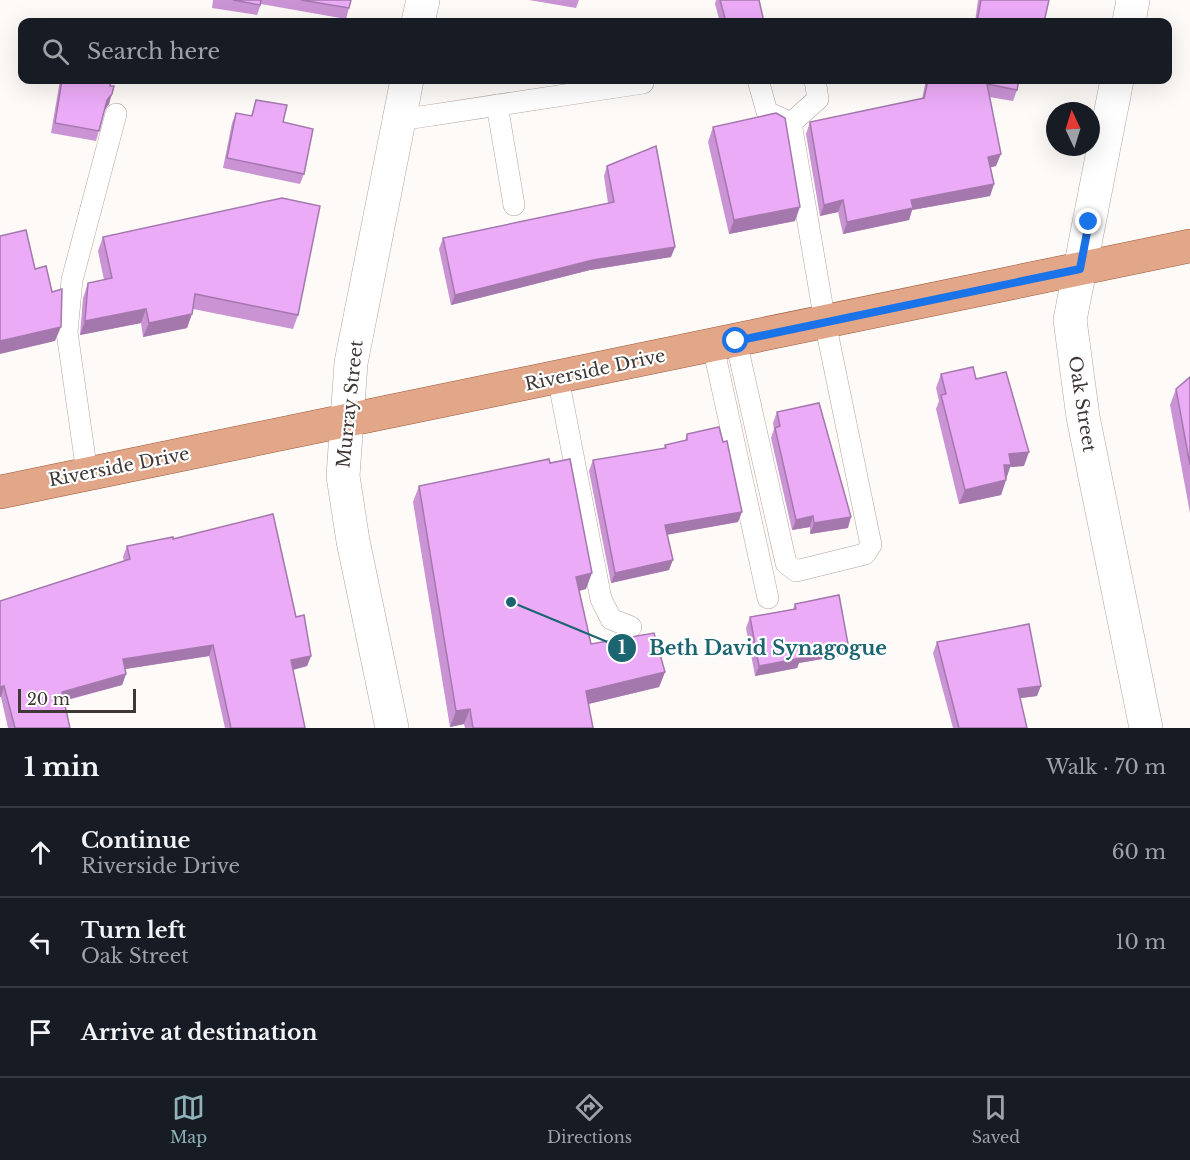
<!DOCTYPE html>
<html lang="en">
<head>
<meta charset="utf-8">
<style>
  :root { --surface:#171b24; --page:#242831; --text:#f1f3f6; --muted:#9ea1a6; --line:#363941; --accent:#90b3ba }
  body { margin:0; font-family:"Libre Baskerville",serif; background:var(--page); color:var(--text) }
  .compass { position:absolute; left:1046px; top:102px; width:54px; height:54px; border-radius:50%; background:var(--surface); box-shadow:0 6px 24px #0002; rotate:356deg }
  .scale { position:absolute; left:18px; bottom:15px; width:118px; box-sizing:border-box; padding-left:6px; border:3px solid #3e3734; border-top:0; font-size:16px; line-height:21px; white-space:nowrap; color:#3e3734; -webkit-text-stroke:4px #fff; paint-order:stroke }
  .stop { position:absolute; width:18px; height:18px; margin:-14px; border:4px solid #1a73e8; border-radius:50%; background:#fff }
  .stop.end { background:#1a73e8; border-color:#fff; box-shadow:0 2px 6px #0008 }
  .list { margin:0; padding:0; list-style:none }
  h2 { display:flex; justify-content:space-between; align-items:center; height:78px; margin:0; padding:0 24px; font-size:26px }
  h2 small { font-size:20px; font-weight:400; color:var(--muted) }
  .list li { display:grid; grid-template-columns:39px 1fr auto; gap:18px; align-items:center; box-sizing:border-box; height:90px; padding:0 24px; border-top:2px solid var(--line) }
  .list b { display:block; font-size:22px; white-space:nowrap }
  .list p { margin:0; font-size:20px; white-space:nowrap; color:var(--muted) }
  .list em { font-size:20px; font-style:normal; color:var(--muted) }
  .icon { flex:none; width:33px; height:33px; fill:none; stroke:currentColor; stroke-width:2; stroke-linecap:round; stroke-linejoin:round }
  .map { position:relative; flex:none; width:1190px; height:728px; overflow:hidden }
  .search { position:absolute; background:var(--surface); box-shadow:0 6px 24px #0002; left:18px; right:18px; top:18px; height:66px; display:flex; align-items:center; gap:15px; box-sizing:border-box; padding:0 21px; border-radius:12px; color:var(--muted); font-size:22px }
  .sheet { height:348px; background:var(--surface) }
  nav { display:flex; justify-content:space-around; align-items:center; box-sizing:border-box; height:84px; border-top:2px solid var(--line); background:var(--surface); font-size:16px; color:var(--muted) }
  nav a { display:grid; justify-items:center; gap:3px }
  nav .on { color:var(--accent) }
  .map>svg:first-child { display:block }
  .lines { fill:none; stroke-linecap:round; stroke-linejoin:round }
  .service-casing { stroke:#b4a39c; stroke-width:22 }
  .minor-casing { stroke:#b4a39c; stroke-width:34 }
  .primary-casing { stroke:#9c5837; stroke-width:34 }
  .service { stroke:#fff; stroke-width:21 }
  .minor { stroke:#fff; stroke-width:33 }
  .primary { stroke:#e2a688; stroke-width:33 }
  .wall { fill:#ca93d4 }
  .shaded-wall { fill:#a478ad }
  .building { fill:#ebabf7; stroke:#a478ad; stroke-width:1.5 }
  .route { stroke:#1a73e8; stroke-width:8 }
  .labels { text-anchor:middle; stroke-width:4.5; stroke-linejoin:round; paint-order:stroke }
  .street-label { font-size:18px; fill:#3e3734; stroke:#fff }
  .leader { fill:none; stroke:#1a6570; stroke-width:2 }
  .callout-dot { fill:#1a6570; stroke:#fff; stroke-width:2 }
  .mark-label { font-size:18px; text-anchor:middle; font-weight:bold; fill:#fff }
  .callout-label { font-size:20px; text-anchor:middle; font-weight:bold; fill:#1a6570; stroke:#fff; stroke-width:4.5; stroke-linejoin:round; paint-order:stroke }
</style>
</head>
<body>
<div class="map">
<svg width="1190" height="728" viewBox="0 0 1190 728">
  <rect width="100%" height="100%" fill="#fdfaf8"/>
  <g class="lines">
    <defs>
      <g id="service">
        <path d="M 497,105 L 514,205"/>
        <path d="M 400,120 L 643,83"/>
        <path d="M 791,123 L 818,99 L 815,80"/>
        <path d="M 736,341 L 786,563 L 796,571 L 865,554 L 871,545 L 825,322 L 791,123 L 767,112 L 758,80"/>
        <path d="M 713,346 L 768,598"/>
        <path d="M 558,378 L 601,599 L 611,619 L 631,627"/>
        <path d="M 87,473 L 67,332 L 72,280 L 116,114"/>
      </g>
      <g id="minor">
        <path d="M 418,22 L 423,0"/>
        <path d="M 1129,22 L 1133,0"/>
        <path d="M 1117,80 L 1070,320 L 1083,417 L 1146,728"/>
        <path d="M 392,728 L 353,541 L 343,476 L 351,363 L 407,80"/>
      </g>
      <path id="primary" d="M 0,492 L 1190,246"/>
    </defs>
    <!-- service casing -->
    <use href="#service" class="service-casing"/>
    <!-- minor casing -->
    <use href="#minor" class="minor-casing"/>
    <!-- primary casing -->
    <use href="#primary" class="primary-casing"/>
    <!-- service -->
    <use href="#service" class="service"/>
    <!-- minor -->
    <use href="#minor" class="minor"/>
    <!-- primary -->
    <use href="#primary" class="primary"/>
  </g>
  <!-- wall -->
  <g class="wall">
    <path d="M 213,0 L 351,0 L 349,8 L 346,19 L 261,4 L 257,15 L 212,8 Z"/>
    <path d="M 529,0 L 579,0 L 576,8 Z"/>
    <path d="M 716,0 L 759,0 L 764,22 L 720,22 L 715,4 Z"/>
    <path d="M 978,0 L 1049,0 L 1044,22 L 975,22 Z"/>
    <path d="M 60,80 L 111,80 L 109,104 L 105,109 L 96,141 L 51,133 Z"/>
    <path d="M 926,80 L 1019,80 L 1017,90 L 1013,101 L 989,97 L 996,166 L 990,167 L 994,184 L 990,196 L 912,210 L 909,220 L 843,234 L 838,212 L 820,216 L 806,134 L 810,122 L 922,99 Z"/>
    <path d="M 256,100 L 283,122 L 304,174 L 300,184 L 223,168 L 232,123 L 236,113 L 251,116 Z"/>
    <path d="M 713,127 L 795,221 L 729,234 L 708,142 Z"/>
    <path d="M 607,166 L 675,247 L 671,257 L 590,270 L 451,305 L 439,249 L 443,238 L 608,203 L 604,176 Z"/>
    <path d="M 103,237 L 298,315 L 293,329 L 193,309 L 187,328 L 143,337 L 141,323 L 80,335 L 83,298 L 88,283 L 104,280 L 98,251 Z"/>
    <path d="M 941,374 L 976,379 L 1024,466 L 1010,467 L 1001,495 L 959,504 L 936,409 L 939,401 L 936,388 Z"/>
    <path d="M 1190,377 L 1190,513 L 1170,405 L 1176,389 Z"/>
    <path d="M 777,412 L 848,528 L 810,534 L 810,527 L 792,530 L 771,438 L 774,429 L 773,423 Z"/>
    <path d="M 687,434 L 738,522 L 667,534 L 669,570 L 611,583 L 589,471 L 593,460 L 664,449 L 665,445 L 685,441 Z"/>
    <path d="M 419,486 L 586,589 L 579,591 L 591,644 L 665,672 L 659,687 L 588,704 L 593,728 L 465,728 L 464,724 L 450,727 L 413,502 Z"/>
    <path d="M 173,539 L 296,617 L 311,656 L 307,666 L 293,670 L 305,728 L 225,728 L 209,656 L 125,669 L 126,674 L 122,685 L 64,701 L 70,728 L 8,728 L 1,697 L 0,601 L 124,561 L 123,557 L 127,546 Z"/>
    <path d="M 795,604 L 848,644 L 845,655 L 799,663 L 797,668 L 755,676 L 746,628 L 750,617 L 793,609 Z"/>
    <path d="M 937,642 L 1037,696 L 1020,698 L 1027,728 L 953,728 L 933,653 Z"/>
  </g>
  <!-- shaded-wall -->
  <g class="shaded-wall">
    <path d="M 112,94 L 109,104 L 104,111 L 107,100 Z"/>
    <path d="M 1001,154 L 996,166 L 984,169 L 988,157 Z"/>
    <path d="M 994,184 L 990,196 L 912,210 L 909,220 L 843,234 L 847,222 L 911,200 Z"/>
    <path d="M 843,200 L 838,212 L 820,216 L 824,205 Z"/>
    <path d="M 800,207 L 795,221 L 729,234 L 734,220 Z"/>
    <path d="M 675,247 L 671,257 L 590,270 L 451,305 L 455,295 L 593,260 Z"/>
    <path d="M 146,309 L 141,323 L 80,335 L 85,321 Z"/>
    <path d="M 192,314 L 187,328 L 143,337 L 149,323 Z"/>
    <path d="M 61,327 L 55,341 L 0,354 L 0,341 Z"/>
    <path d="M 1029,452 L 1024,466 L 1010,467 L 1006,479 L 1004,465 L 1009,454 Z"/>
    <path d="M 1006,480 L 1001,495 L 959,504 L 965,490 Z"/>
    <path d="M 742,512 L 738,522 L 661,536 L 665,525 Z"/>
    <path d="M 813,516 L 810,527 L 792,530 L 796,520 Z"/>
    <path d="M 851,517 L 848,528 L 810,534 L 814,523 Z"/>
    <path d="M 673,560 L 669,570 L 611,583 L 615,573 Z"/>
    <path d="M 592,573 L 586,589 L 570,593 L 576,577 Z"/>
    <path d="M 848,644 L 845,655 L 799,663 L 797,668 L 755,676 L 759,666 L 800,653 Z"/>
    <path d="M 213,645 L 209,656 L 119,670 L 123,659 Z"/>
    <path d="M 311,656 L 307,666 L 288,671 L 291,660 Z"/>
    <path d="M 665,672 L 659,687 L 580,706 L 586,691 Z"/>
    <path d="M 126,674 L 122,685 L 58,702 L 62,692 Z"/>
    <path d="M 4,686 L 1,697 L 0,697 L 0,687 Z"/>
    <path d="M 1041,686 L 1037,696 L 1014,699 L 1018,689 Z"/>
    <path d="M 470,709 L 464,724 L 450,727 L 456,711 Z"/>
  </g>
  <!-- building -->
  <g class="building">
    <path d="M 233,0 L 261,0 L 260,5 Z"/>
    <path d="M 301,0 L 351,0 L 349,8 Z"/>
    <path d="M 720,0 L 759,0 L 764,22 L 726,22 Z"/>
    <path d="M 981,0 L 1049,0 L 1044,22 L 977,22 Z"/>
    <path d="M 71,19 L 89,22 L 71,22 Z"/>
    <path d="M 939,20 L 954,22 L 939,22 Z"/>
    <path d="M 62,80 L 111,80 L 110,86 L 114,86 L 112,94 L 107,100 L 99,131 L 55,123 Z"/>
    <path d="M 928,80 L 1019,80 L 1017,90 L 987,84 L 1001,154 L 988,157 L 994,184 L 911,200 L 913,208 L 847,222 L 843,200 L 824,205 L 810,122 L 924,98 Z"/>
    <path d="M 256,100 L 287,105 L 283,122 L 313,129 L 304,174 L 227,158 L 236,113 L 252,116 Z"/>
    <path d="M 776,113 L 785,118 L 800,207 L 734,220 L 713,127 Z"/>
    <path d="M 656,146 L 675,247 L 593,260 L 455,295 L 443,238 L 614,202 L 607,166 Z"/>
    <path d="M 282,198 L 320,206 L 298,315 L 195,294 L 192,314 L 149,323 L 146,309 L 85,321 L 88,283 L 112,278 L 103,237 Z"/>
    <path d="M 26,230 L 35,269 L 46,266 L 52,292 L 62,289 L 61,327 L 0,341 L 0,236 Z"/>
    <path d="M 973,367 L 976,379 L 1006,372 L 1029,452 L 1009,454 L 1011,465 L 1004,465 L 1006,480 L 965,490 L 941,395 L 946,394 L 941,374 Z"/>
    <path d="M 1190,377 L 1190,465 L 1176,389 Z"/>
    <path d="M 819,403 L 851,517 L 814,523 L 813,516 L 796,520 L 775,428 L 780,426 L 777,412 Z"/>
    <path d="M 719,427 L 723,442 L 727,441 L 742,512 L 665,525 L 673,560 L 615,573 L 593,460 L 666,448 L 665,445 L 687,440 L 687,434 Z"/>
    <path d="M 549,459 L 550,463 L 570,459 L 592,573 L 576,577 L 591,644 L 654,633 L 665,672 L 586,691 L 593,728 L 473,728 L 470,709 L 456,711 L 419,486 Z"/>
    <path d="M 273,514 L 296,617 L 304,615 L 311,656 L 291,660 L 305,728 L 229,728 L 231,728 L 213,645 L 123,659 L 126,674 L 62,692 L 70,728 L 15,728 L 4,686 L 0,687 L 0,601 L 130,559 L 127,546 L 173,537 L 173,539 Z"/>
    <path d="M 839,595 L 848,644 L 800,653 L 801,658 L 759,666 L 750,617 L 796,609 L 795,604 Z"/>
    <path d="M 1029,624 L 1041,686 L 1018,689 L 1027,728 L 959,728 L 937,642 Z"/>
  </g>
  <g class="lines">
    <!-- route -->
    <path class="route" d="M 736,341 L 1080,269 L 1089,222"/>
  </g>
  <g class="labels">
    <!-- street labels -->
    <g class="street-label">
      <text transform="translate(595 370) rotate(-12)" y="6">Riverside Drive</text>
      <text transform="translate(350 404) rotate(-84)" y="6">Murray Street</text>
      <text transform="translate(1082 404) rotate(81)" y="6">Oak Street</text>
      <text transform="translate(119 467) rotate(-11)" y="6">Riverside Drive</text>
    </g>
  </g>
  <!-- callouts -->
  <path class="leader" d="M511 602L622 648"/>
  <g class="callout-dot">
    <circle cx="511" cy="602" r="6"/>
    <circle cx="622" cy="648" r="15"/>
  </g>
  <g class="mark-label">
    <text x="622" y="654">1</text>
  </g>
  <g class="callout-label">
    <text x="768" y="655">Beth David Synagogue</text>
  </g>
</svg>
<svg class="compass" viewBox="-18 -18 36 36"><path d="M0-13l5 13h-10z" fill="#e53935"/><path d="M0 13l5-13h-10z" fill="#9ea1a6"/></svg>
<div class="scale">20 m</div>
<div class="stop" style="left:736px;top:341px"></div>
<div class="stop end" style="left:1089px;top:222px"></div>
<div class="search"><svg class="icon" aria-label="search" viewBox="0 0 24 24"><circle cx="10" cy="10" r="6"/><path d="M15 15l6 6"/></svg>Search here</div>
</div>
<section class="sheet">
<h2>1 min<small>Walk · 70 m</small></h2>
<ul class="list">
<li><svg class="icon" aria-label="ahead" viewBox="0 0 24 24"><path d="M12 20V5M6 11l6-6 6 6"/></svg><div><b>Continue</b><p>Riverside Drive</p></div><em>60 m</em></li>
<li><svg class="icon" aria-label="left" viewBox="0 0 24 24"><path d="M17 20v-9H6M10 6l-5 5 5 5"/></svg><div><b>Turn left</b><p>Oak Street</p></div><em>10 m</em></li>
<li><svg class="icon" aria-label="arrive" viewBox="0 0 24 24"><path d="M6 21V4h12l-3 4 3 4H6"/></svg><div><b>Arrive at destination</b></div></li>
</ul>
</section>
<nav>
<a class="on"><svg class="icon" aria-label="map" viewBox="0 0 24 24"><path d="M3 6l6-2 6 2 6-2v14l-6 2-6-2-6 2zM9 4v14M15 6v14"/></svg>Map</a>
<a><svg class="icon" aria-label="directions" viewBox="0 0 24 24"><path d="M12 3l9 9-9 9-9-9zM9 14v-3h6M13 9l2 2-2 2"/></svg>Directions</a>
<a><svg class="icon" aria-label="saved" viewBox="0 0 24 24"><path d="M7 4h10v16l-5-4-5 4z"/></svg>Saved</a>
</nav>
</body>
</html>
